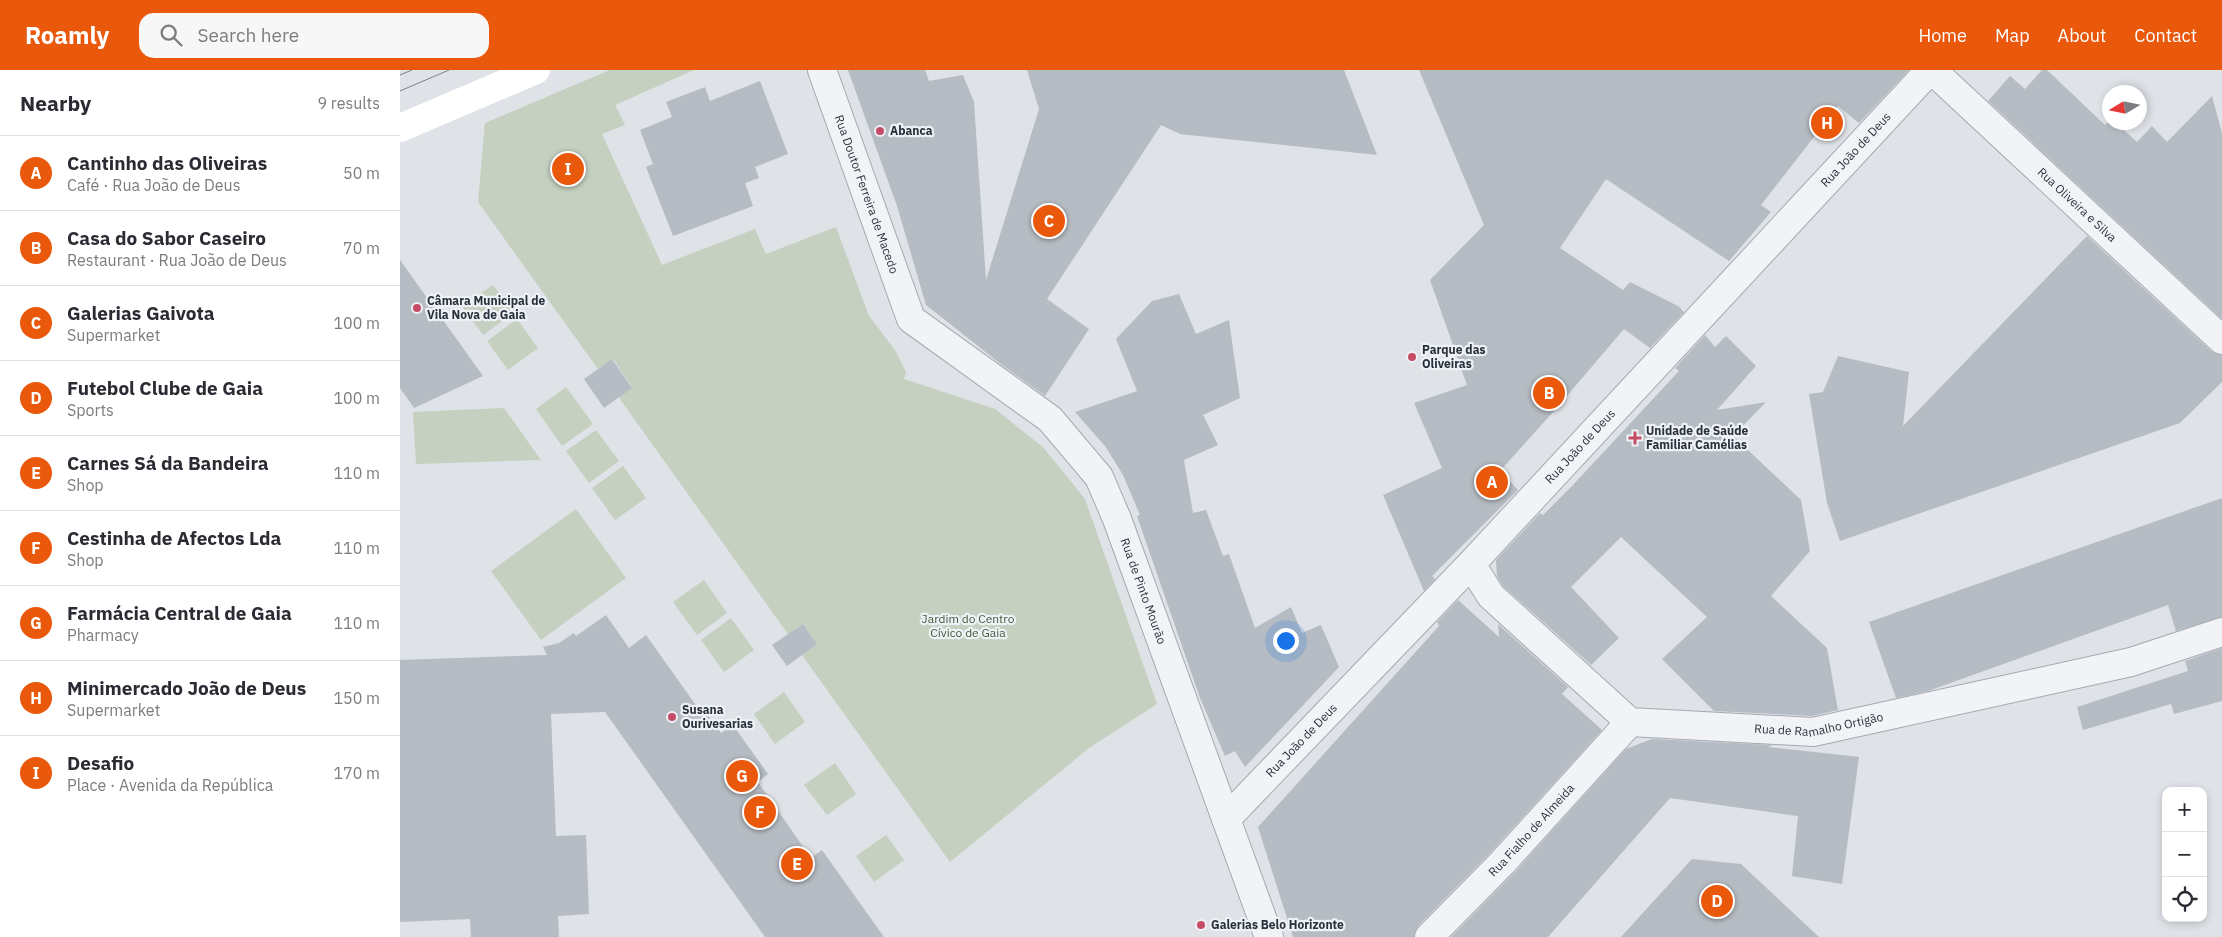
<!DOCTYPE html>
<html lang="en">
<head>
<meta charset="utf-8">
<style>
  :root { --surface:#fff; --page:#f7f7f7; --text:#2b2b33; --muted:#7c7c81; --line:#e1e1e2; --accent:#ea580c }
  body { margin:0; font-family:"IBM Plex Sans",sans-serif; background:var(--page); color:var(--text) }
  .controls { position:absolute; right:15px; bottom:15px; display:grid; overflow:hidden; border-radius:10px; box-shadow:0 2px 8px #0003 }
  .controls button { width:45px; height:45px; display:grid; place-items:center; padding:0; border:0; border-bottom:1px solid var(--line); background:var(--surface); color:var(--text); font:25px sans-serif }
  .compass { position:absolute; left:1702px; top:15px; width:45px; height:45px; border-radius:50%; background:var(--surface); box-shadow:0 2px 8px #0003; rotate:260deg }
  .you { position:absolute; left:885px; top:570px; width:18px; height:18px; margin:-12px; border:4px solid #fff; border-radius:50%; background:#1a73e8; box-shadow:0 0 0 8px #1a73e833 }
  .badge { display:grid; place-items:center; width:32px; height:32px; border-radius:50%; background:var(--accent); color:#fff; font-size:16px; font-weight:700 }
  .pin { position:absolute; translate:-50% -50%; border:2px solid #fff; box-shadow:0 1px 5px #0006 }
  .list { margin:0; padding:0; list-style:none }
  h2 { display:flex; justify-content:space-between; align-items:center; height:65px; margin:0; padding:0 20px; font-size:21px }
  h2 small { font-size:16px; font-weight:400; color:var(--muted) }
  .list li { display:grid; grid-template-columns:32px 1fr auto; gap:15px; align-items:center; box-sizing:border-box; height:75px; padding:0 20px; border-top:1px solid var(--line) }
  .list b { display:block; font-size:19px; white-space:nowrap }
  .list p { margin:0; font-size:16px; white-space:nowrap; color:var(--muted) }
  .list em { font-size:16px; font-style:normal; color:var(--muted) }
  .icon { flex:none; width:28px; height:28px; fill:none; stroke:currentColor; stroke-width:2; stroke-linecap:round; stroke-linejoin:round }
  .map { position:relative; flex:none; width:1822px; height:867px; overflow:hidden }
  header { display:flex; align-items:center; gap:30px; box-sizing:border-box; height:70px; padding:0 25px; background:var(--accent); color:#fff }
  header strong { font-size:24px }
  nav { display:flex; gap:28px; margin-inline-start:auto; font-size:18px }
  .search { width:350px; height:45px; background:var(--page); display:flex; align-items:center; gap:12px; box-sizing:border-box; padding:0 18px; border-radius:15px; color:var(--muted); font-size:19px }
  main { display:flex }
  aside { flex:1; background:var(--surface) }
  .map>svg:first-child { display:block }
  .green { fill:#c5d0c0 }
  .building { fill:#b6bcc3 }
  .lines { fill:none; stroke-linecap:round; stroke-linejoin:round }
  .minor-casing { stroke:#a5a9b1; stroke-width:30 }
  .minor { stroke:#f1f3f6; stroke-width:28 }
  .secondary { stroke:#fff; stroke-width:28 }
  .tram { stroke:#79838f; stroke-width:1 }
  .poi-dot { fill:#c44c65; stroke:#eef1f5; stroke-width:2 }
  .labels { text-anchor:middle; stroke-width:4.5; stroke-linejoin:round; paint-order:stroke }
  .poi-label { font-size:12px; font-weight:bold; fill:#29313d; stroke:#eef1f5; text-anchor:start }
  .street-label { font-size:12px; fill:#29313d; stroke:#eef1f5 }
  .park-label { font-size:12px; fill:#3f5737; stroke:#eef1f5 }
</style>
</head>
<body>
<header>
<strong>Roamly</strong>
<div class="search"><svg class="icon" aria-label="search" viewBox="0 0 24 24"><circle cx="10" cy="10" r="6"/><path d="M15 15l6 6"/></svg>Search here</div>
<nav><a>Home</a><a>Map</a><a>About</a><a>Contact</a></nav>
</header>
<main>
<aside>
<h2>Nearby<small>9 results</small></h2>
<ul class="list">
<li><span class="badge">A</span><div><b>Cantinho das Oliveiras</b><p>Café · Rua João de Deus</p></div><em>50 m</em></li>
<li><span class="badge">B</span><div><b>Casa do Sabor Caseiro</b><p>Restaurant · Rua João de Deus</p></div><em>70 m</em></li>
<li><span class="badge">C</span><div><b>Galerias Gaivota</b><p>Supermarket</p></div><em>100 m</em></li>
<li><span class="badge">D</span><div><b>Futebol Clube de Gaia</b><p>Sports</p></div><em>100 m</em></li>
<li><span class="badge">E</span><div><b>Carnes Sá da Bandeira</b><p>Shop</p></div><em>110 m</em></li>
<li><span class="badge">F</span><div><b>Cestinha de Afectos Lda</b><p>Shop</p></div><em>110 m</em></li>
<li><span class="badge">G</span><div><b>Farmácia Central de Gaia</b><p>Pharmacy</p></div><em>110 m</em></li>
<li><span class="badge">H</span><div><b>Minimercado João de Deus</b><p>Supermarket</p></div><em>150 m</em></li>
<li><span class="badge">I</span><div><b>Desafio</b><p>Place · Avenida da República</p></div><em>170 m</em></li>
</ul>
</aside>
<div class="map">
<svg width="1822" height="867" viewBox="0 0 1822 867">
  <rect width="100%" height="100%" fill="#dfe2e7"/>
  <!-- green -->
  <g class="green">
    <path d="M 210,0 L 294,0 L 215,35 L 225,55 L 202,64 L 262,195 L 355,159 L 366,184 L 436,157 L 469,246 L 495,280 L 506,302 L 504,309 L 595,339 L 643,377 L 685,429 L 757,634 L 689,678 L 550,792 L 402,585 L 417,574 L 403,554 L 388,564 L 222,332 L 219,327 L 232,317 L 213,289 L 198,299 L 78,132 L 85,53 Z"/>
    <path d="M 93,215 L 113,243 L 83,265 L 62,236 Z"/>
    <path d="M 117,249 L 138,278 L 108,300 L 87,271 Z"/>
    <path d="M 166,317 L 193,354 L 162,376 L 136,339 Z"/>
    <path d="M 104,338 L 141,390 L 16,394 L 13,342 Z"/>
    <path d="M 196,360 L 219,391 L 189,413 L 166,381 Z"/>
    <path d="M 223,396 L 246,428 L 215,450 L 192,418 Z"/>
    <path d="M 176,439 L 226,508 L 141,570 L 91,501 Z"/>
    <path d="M 304,510 L 327,543 L 297,565 L 273,532 Z"/>
    <path d="M 331,548 L 354,580 L 324,602 L 301,570 Z"/>
    <path d="M 384,622 L 405,652 L 375,674 L 354,644 Z"/>
    <path d="M 435,693 L 456,724 L 427,745 L 404,715 Z"/>
    <path d="M 486,765 L 504,790 L 474,812 L 456,786 Z"/>
  </g>
  <!-- building -->
  <g class="building">
    <path d="M 448,0 L 525,0 L 529,11 L 563,5 L 574,32 L 586,210 L 639,39 L 627,0 L 944,0 L 977,85 L 780,64 L 761,55 L 647,229 L 689,259 L 645,326 L 602,295 L 526,235 L 497,136 Z"/>
    <path d="M 1019,0 L 1509,0 L 1459,53 L 1438,36 L 1361,135 L 1371,142 L 1329,191 L 1206,109 L 1160,178 L 1223,220 L 1230,212 L 1278,236 L 1284,242 L 1250,278 L 1224,259 L 1154,341 L 1100,401 L 1118,420 L 1032,506 L 1035,509 L 1024,521 L 983,425 L 1042,398 L 1014,333 L 1067,315 L 1030,210 L 1084,155 Z"/>
    <path d="M 1642,0 L 1647,0 L 1705,55 L 1710,50 L 1710,52 L 1715,52 L 1737,72 L 1752,56 L 1767,72 L 1812,26 L 1822,63 L 1822,249 L 1588,31 L 1610,6 L 1625,19 Z"/>
    <path d="M 360,11 L 388,84 L 355,97 L 359,108 L 345,113 L 353,136 L 273,166 L 246,97 L 253,94 L 240,60 L 272,47 L 266,32 L 305,17 L 310,31 Z"/>
    <path d="M 1687,166 L 1811,281 L 1822,285 L 1822,312 L 1780,353 L 1440,471 L 1427,433 L 1409,324 L 1423,322 L 1438,286 L 1509,302 L 1503,356 Z"/>
    <path d="M 0,190 L 83,306 L 14,338 L 0,318 Z"/>
    <path d="M 779,224 L 796,264 L 829,250 L 840,328 L 803,345 L 818,375 L 784,390 L 793,443 L 806,440 L 823,486 L 829,484 L 855,558 L 891,537 L 902,563 L 921,555 L 939,597 L 845,697 L 835,681 L 825,686 L 800,628 L 737,446 L 740,445 L 723,405 L 705,376 L 675,342 L 737,321 L 716,269 L 752,231 Z"/>
    <path d="M 1305,265 L 1315,277 L 1326,266 L 1356,296 L 1317,340 L 1366,332 L 1333,366 L 1401,430 L 1410,481 L 1371,526 L 1427,578 L 1438,640 L 1412,646 L 1314,641 L 1262,589 L 1307,547 L 1221,467 L 1171,517 L 1219,568 L 1191,595 L 1103,516 L 1097,506 L 1096,490 L 1140,443 L 1143,445 L 1172,416 L 1279,301 L 1275,298 Z"/>
    <path d="M 212,289 L 232,318 L 204,338 L 184,309 Z"/>
    <path d="M 1822,428 L 1822,547 L 1776,561 L 1768,535 L 1528,621 L 1496,628 L 1469,552 Z"/>
    <path d="M 1058,530 L 1099,567 L 1098,554 L 1168,617 L 1162,624 L 1202,660 L 1092,781 L 1018,856 L 1014,867 L 893,867 L 858,757 L 1039,556 L 1037,552 Z"/>
    <path d="M 206,545 L 229,578 L 246,565 L 300,641 L 303,639 L 321,663 L 333,655 L 368,704 L 358,712 L 411,788 L 422,780 L 484,867 L 365,867 L 205,642 L 151,644 L 156,766 L 186,765 L 189,844 L 158,846 L 159,867 L 71,867 L 70,849 L 0,852 L 0,590 L 147,585 L 143,577 L 159,573 L 174,563 L 176,566 Z"/>
    <path d="M 403,554 L 417,574 L 387,596 L 372,575 Z"/>
    <path d="M 1822,578 L 1822,631 L 1774,644 L 1771,634 L 1683,660 L 1677,637 L 1788,601 L 1785,591 Z"/>
    <path d="M 1252,669 L 1373,675 L 1368,677 L 1459,687 L 1442,814 L 1392,806 L 1398,746 L 1270,728 L 1148,867 L 1051,867 L 1115,802 L 1226,679 Z"/>
    <path d="M 1292,789 L 1341,794 L 1419,867 L 1221,867 Z"/>
  </g>
  <g class="lines">
    <defs>
      <g id="minor">
        <path id="s1" d="M 422,0 L 511,249 L 650,349 L 699,407 L 717,449 L 869,867"/>
        <path id="s2" d="M 1532,0 L 1822,270"/>
        <path id="s3" d="M 1071,494 L 1091,526 L 1230,652 L 1413,662 L 1731,592 L 1822,562"/>
        <path id="s4" d="M 826,749 L 1071,494 L 1530,0"/>
        <path id="s5" d="M 1029,867 L 1103,792 L 1230,652"/>
      </g>
    </defs>
    <!-- minor casing -->
    <use href="#minor" class="minor-casing"/>
    <!-- minor -->
    <use href="#minor" class="minor"/>
    <!-- secondary -->
    <path class="secondary" d="M 0,58 L 136,0"/>
    <!-- tram -->
    <g class="tram">
      <path d="M 0,5 L 12,0"/>
      <path d="M 0,21 L 49,0"/>
    </g>
  </g>
  <!-- markers -->
  <g class="poi-dot">
    <circle cx="480" cy="61" r="5"/>
    <circle cx="17" cy="238" r="5"/>
    <circle cx="1012" cy="287" r="5"/>
    <path d="M1232.5 360.5h5v5h5v5h-5v5h-5v-5h-5v-5h5z"/>
    <circle cx="272" cy="647" r="5"/>
    <circle cx="801" cy="855" r="5"/>
  </g>
  <g class="labels">
    <!-- poi labels -->
    <g class="poi-label">
      <text x="490" y="65">Abanca</text>
      <text x="27" y="235">Câmara Municipal de<tspan x="27" dy="14">Vila Nova de Gaia</tspan></text>
      <text x="1022" y="284">Parque das<tspan x="1022" dy="14">Oliveiras</tspan></text>
      <text x="1246" y="365">Unidade de Saúde<tspan x="1246" dy="14">Familiar Camélias</tspan></text>
      <text x="282" y="644">Susana<tspan x="282" dy="14">Ourivesarias</tspan></text>
      <text x="811" y="859">Galerias Belo Horizonte</text>
    </g>
    <!-- street labels -->
    <g class="street-label">
      <text dy="4" stroke="none"><textPath href="#s4" startOffset="919">Rua João de Deus</textPath></text>
      <text dy="4" stroke="none"><textPath href="#s1" startOffset="132">Rua Doutor Ferreira de Macedo</textPath></text>
      <text dy="4" stroke="none"><textPath href="#s2" startOffset="198">Rua Oliveira e Silva</textPath></text>
      <text dy="4" stroke="none"><textPath href="#s4" startOffset="514">Rua João de Deus</textPath></text>
      <text dy="4" stroke="none"><textPath href="#s1" startOffset="634">Rua de Pinto Mourão</textPath></text>
      <text dy="4" stroke="none"><textPath href="#s3" startOffset="415">Rua de Ramalho Ortigão</textPath></text>
      <text dy="4" stroke="none"><textPath href="#s4" startOffset="109">Rua João de Deus</textPath></text>
      <text dy="4" stroke="none"><textPath href="#s5" startOffset="148">Rua Fialho de Almeida</textPath></text>
    </g>
    <!-- park labels -->
    <g class="park-label">
      <text x="568" y="553">Jardim do Centro<tspan x="568" dy="14">Cívico de Gaia</tspan></text>
    </g>
  </g>
</svg>
<div class="controls">
<button>+</button>
<button>−</button>
<button><svg class="icon" aria-label="locate" viewBox="0 0 24 24"><circle cx="12" cy="12" r="6"/><path d="M12 2v4M12 18v4M2 12h4M18 12h4"/></svg></button>
</div>
<svg class="compass" viewBox="-18 -18 36 36"><path d="M0-13l5 13h-10z" fill="#e53935"/><path d="M0 13l5-13h-10z" fill="#7c7c81"/></svg>
<div class="you"></div>
<div class="pin badge" style="left:1092px;top:412px">A</div>
<div class="pin badge" style="left:1149px;top:323px">B</div>
<div class="pin badge" style="left:649px;top:151px">C</div>
<div class="pin badge" style="left:1317px;top:831px">D</div>
<div class="pin badge" style="left:397px;top:794px">E</div>
<div class="pin badge" style="left:360px;top:742px">F</div>
<div class="pin badge" style="left:342px;top:706px">G</div>
<div class="pin badge" style="left:1427px;top:53px">H</div>
<div class="pin badge" style="left:168px;top:99px">I</div>
</div>
</main>
</body>
</html>
